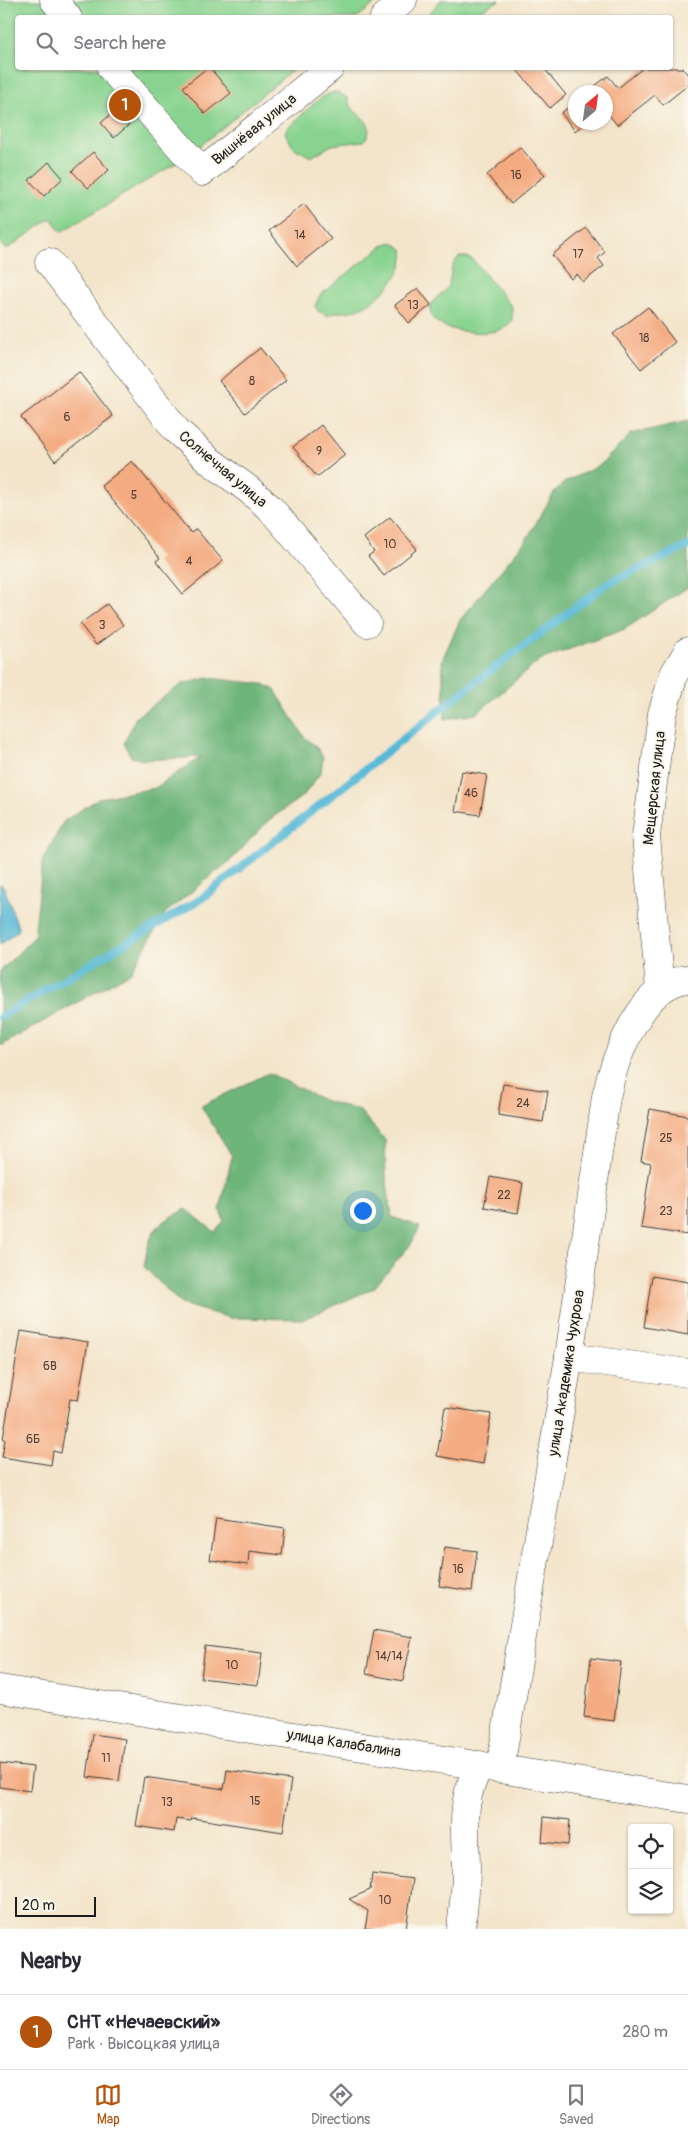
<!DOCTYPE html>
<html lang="en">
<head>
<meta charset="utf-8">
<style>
  :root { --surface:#fff; --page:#f7f7f7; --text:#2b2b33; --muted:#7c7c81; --line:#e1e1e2; --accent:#b45309 }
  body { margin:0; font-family:Pangolin,sans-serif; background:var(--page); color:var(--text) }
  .controls { position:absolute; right:15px; bottom:15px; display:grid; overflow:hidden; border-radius:5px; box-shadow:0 1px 4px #0004 }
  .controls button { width:45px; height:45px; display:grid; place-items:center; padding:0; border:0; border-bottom:1px solid var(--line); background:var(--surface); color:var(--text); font:25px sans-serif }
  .compass { position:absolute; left:568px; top:85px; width:45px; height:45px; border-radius:50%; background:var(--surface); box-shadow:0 1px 4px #0004; rotate:29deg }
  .scale { position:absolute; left:15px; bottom:12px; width:81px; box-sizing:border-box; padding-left:5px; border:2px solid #1c1c1c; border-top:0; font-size:14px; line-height:18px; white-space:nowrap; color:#1c1c1c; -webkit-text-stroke:4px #fbf7ec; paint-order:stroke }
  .you { position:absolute; left:362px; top:1210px; width:18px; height:18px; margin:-12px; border:4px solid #fff; border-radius:50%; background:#1a73e8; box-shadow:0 0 0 8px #1a73e833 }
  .badge { display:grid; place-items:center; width:32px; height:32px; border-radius:50%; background:var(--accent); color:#fff; font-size:16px; font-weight:700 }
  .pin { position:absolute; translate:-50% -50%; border:2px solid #fff; box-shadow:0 1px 5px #0006 }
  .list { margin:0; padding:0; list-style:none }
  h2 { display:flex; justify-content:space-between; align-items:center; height:65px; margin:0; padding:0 20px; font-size:21px }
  h2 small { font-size:16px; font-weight:400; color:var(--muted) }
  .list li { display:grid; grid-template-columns:32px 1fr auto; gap:15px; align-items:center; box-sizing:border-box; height:75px; padding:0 20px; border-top:1px solid var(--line) }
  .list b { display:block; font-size:19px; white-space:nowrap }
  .list p { margin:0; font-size:16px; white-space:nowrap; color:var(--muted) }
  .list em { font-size:16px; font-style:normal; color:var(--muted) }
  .icon { flex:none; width:28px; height:28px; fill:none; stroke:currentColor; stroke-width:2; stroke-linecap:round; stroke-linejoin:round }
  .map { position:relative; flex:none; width:688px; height:1929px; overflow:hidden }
  .search { position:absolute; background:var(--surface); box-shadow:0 1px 4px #0004; left:15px; right:15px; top:15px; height:55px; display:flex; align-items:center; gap:12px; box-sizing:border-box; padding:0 18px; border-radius:5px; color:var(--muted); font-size:19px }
  .sheet { height:140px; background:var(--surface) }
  nav { display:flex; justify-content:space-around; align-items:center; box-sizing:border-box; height:70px; border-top:1px solid var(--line); background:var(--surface); font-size:14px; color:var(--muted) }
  nav a { display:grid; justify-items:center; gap:2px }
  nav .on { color:var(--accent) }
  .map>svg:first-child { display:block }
  .green { fill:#88d38f; stroke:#527856 }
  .forest { fill:#6eb57a; stroke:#45684b }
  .water { fill:#57b9d6; stroke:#3a6a79 }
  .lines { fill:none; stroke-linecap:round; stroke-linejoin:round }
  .stream { stroke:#57b9d6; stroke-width:8 }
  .building { fill:#f4ab81 }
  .minor-casing { stroke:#3c3a36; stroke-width:29 }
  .minor { stroke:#fff; stroke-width:28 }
  .labels { text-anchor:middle; stroke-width:4; stroke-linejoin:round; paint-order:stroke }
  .number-label { font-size:12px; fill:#524035 }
  .street-label { font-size:15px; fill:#1c1c1c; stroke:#fbf7ec }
</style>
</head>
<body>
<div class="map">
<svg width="688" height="1929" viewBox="0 0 688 1929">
  <rect width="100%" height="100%" fill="#fbf7ec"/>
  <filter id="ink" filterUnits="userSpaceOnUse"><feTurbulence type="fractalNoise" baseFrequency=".02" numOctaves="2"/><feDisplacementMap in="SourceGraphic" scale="10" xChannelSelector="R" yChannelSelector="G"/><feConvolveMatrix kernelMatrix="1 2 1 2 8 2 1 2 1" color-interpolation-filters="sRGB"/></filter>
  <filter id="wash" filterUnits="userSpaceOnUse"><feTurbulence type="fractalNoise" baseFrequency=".0096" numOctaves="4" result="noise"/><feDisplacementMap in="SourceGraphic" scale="20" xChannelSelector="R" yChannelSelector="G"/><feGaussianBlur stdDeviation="1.12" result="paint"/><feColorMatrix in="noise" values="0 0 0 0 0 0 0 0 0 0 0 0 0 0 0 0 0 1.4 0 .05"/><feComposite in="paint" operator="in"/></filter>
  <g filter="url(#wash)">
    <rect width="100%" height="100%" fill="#f3e5cb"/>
    <!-- green -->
    <g class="green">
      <path d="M 0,0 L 379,0 L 357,18 L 18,18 L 18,68 L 295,68 L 188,156 L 61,232 L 51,218 L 6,250 L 0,243 Z"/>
      <path d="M 441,0 L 500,0 L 479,11 L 474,17 L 426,17 Z"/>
      <path d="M 337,92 L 348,98 C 350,117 381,119 364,141 L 332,145 L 311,157 L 294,148 L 285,133 L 287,128 C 302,117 319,93 337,92 Z"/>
      <path d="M 392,242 L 403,249 C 408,275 374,306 351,311 C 343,313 336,310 328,316 L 318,311 L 315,306 L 320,295 L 384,245 Z"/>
      <path d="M 459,257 L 467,257 L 473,260 L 512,307 L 512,321 C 508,325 503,329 496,331 C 481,335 422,332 431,305 C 434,297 443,295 447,288 C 453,277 448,267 459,257 Z"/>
    </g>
    <!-- forest -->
    <g class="forest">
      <path d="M 688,421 L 688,587 L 625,629 L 540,660 L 476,714 L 445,719 L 442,660 L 460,620 L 526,540 L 555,491 L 565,482 L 600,465 L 631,434 Z"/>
      <path d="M 208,678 L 263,684 L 275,690 L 305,738 L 316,746 L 323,757 L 321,772 L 304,795 L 269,820 L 231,860 L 165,913 L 131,972 L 0,1046 L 0,971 L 34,937 L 43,859 L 64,821 L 99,798 L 155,788 L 201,757 L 144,760 L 131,757 L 124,743 L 136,717 L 182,684 Z"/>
      <path d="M 269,1073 L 325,1101 L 359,1110 L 385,1140 L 386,1176 L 392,1217 L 420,1227 L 411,1244 L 374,1288 L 304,1319 L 230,1318 L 181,1304 L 144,1267 C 150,1232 152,1226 186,1209 L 215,1232 L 224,1221 L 220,1210 L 232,1156 L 201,1106 Z"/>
    </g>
    <!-- water -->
    <path class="water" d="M 0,884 L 4,887 L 19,930 L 0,945 Z"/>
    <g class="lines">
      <!-- stream -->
      <path class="stream" d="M 0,1017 L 201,899 L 469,687 L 608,583 L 688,546"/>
    </g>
    <g id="blocks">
      <!-- building -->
      <g class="building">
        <path d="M 207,68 L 210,68 L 231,93 L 205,114 L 183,87 Z"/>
        <path d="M 515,68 L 544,68 L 566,95 L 550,108 Z"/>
        <path d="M 643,68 L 682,68 L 688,75 L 688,85 L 663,105 L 655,95 L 617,125 L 606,111 L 606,92 L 587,92 L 608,76 L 618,88 Z"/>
        <path d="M 576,102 L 576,122 L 586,122 L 575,131 L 561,113 Z"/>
        <path d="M 119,107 L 132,122 L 114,138 L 101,123 Z"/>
        <path d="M 520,147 L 545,175 L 511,204 L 487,175 Z"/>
        <path d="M 93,152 L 109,170 L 88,188 L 72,171 Z"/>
        <path d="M 49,162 L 63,178 L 44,196 L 29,180 Z"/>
        <path d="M 304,204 L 331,239 L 297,266 L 269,231 Z"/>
        <path d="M 586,228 L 605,252 L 598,258 L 604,266 L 583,282 L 577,274 L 571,279 L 552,255 Z"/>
        <path d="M 418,288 L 431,305 L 409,323 L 395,305 Z"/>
        <path d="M 648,307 L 675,342 L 641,369 L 613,334 Z"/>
        <path d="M 260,348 L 286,380 L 245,413 L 219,381 Z"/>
        <path d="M 79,372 L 113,416 L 55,461 L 21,417 Z"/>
        <path d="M 321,425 L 345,455 L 317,477 L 293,447 Z"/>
        <path d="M 132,461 L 191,533 L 196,529 L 223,561 L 183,594 L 156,561 L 160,558 L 101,486 Z"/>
        <path d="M 390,517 L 417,549 L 384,576 L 368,556 L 374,552 L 364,538 Z"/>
        <path d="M 107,604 L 123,625 L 96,645 L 80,624 Z"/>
        <path d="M 462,771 L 487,775 L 480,815 L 455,811 Z"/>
        <path d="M 503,1084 L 548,1091 L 543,1122 L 498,1115 Z"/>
        <path d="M 650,1109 L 688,1116 L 688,1235 L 641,1228 L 651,1163 L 641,1161 Z"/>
        <path d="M 490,1177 L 523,1183 L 518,1213 L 484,1207 Z"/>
        <path d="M 652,1276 L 688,1282 L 688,1335 L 644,1327 Z"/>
        <path d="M 21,1331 L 88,1342 L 78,1400 L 70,1399 L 61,1453 L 53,1451 L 51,1465 L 2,1457 L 5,1440 L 3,1439 Z"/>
        <path d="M 445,1407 L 491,1414 L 483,1464 L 437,1456 Z"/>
        <path d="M 216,1518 L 285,1528 L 282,1555 L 249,1551 L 248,1565 L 210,1560 Z"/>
        <path d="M 445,1547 L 477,1551 L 472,1591 L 439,1586 Z"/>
        <path d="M 374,1630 L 412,1637 L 403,1681 L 366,1674 Z"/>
        <path d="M 205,1646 L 262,1653 L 258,1685 L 201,1678 Z"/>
        <path d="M 591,1658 L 621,1662 L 614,1721 L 584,1717 Z"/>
        <path d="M 93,1734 L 125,1739 L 119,1781 L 87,1777 Z"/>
        <path d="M 0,1763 L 33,1767 L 30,1791 L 0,1787 Z"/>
        <path d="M 227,1770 L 291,1780 L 283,1832 L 192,1818 L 191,1821 L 176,1819 L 174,1832 L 136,1826 L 144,1777 L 224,1789 Z"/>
        <path d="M 544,1817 L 570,1820 L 568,1845 L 542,1842 Z"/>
        <path d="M 372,1874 L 413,1879 L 406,1929 L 365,1929 L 368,1911 L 349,1899 L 370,1890 Z"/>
      </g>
    </g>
  </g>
  <g filter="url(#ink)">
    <use href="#blocks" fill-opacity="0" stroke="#3c3a36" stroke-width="1"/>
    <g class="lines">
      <defs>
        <g id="minor">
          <path d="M 54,0 L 68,18"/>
          <path d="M 384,18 L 403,0"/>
          <path d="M 111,68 L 202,172 L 330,68"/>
          <path d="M 49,262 L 176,430 L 210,461 L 248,489 L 271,509 L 367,623"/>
          <path d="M 660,990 L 646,836 L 662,714 L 674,674 L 688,651"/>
          <path d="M 569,1357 L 688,1373"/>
          <path d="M 0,1689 L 688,1799"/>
          <path d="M 500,1768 L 569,1357 L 606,1097 C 614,1059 642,982 688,979"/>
          <path d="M 461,1929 C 463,1910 466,1890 466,1871 C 466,1830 459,1802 480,1765"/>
        </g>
      </defs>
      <!-- minor casing -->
      <use href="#minor" class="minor-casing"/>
      <!-- minor -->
      <use href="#minor" class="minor"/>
    </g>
  </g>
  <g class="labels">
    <!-- number labels -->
    <g class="number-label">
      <text x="516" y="179">16</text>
      <text x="300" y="239">14</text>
      <text x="578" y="258">17</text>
      <text x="413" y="309">13</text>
      <text x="644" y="342">18</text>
      <text x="252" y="385">8</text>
      <text x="67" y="421">6</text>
      <text x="319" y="455">9</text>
      <text x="134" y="499">5</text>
      <text x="390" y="548">10</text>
      <text x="189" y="565">4</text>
      <text x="102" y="629">3</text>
      <text x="471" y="797">46</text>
      <text x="523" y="1107">24</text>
      <text x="666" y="1142">25</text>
      <text x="504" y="1199">22</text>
      <text x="666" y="1215">23</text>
      <text x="50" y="1370">6В</text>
      <text x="33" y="1443">6Б</text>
      <text x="458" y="1573">16</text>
      <text x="389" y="1660">14/14</text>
      <text x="232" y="1669">10</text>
      <text x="106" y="1762">11</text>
      <text x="255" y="1805">15</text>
      <text x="167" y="1806">13</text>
      <text x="385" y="1904">10</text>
    </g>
    <!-- street labels -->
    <g class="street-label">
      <text transform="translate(254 129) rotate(-39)" y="5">Вишнёвая улица</text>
      <text transform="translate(223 469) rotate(40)" y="5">Солнечная улица</text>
      <text transform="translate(654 788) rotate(-84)" y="5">Мещерская улица</text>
      <text transform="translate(566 1373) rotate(-81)" y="5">улица Академика Чухрова</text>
      <text transform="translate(344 1743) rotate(9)" y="5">улица Калабалина</text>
    </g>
  </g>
</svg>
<div class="controls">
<button><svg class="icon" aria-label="locate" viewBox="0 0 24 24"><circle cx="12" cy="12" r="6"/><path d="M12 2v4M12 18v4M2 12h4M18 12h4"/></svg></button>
<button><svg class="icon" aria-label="layers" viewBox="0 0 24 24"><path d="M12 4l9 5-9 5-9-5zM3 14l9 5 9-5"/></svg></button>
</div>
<svg class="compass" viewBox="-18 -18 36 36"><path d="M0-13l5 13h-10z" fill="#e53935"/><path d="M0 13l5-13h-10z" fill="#7c7c81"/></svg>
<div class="scale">20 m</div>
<div class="you"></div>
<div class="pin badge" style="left:125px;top:105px">1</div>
<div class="search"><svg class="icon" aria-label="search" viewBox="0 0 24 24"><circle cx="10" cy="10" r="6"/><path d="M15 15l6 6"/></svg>Search here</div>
</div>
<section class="sheet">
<h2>Nearby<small></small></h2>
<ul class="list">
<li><span class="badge">1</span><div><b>СНТ «Нечаевский»</b><p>Park · Высоцкая улица</p></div><em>280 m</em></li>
</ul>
</section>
<nav>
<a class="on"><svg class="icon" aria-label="map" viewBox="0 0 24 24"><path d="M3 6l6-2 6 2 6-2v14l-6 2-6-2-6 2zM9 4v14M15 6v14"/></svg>Map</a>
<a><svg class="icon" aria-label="directions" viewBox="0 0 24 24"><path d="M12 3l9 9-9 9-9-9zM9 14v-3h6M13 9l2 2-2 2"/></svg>Directions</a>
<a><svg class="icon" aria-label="saved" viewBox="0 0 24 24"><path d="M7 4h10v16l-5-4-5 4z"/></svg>Saved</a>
</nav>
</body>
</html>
